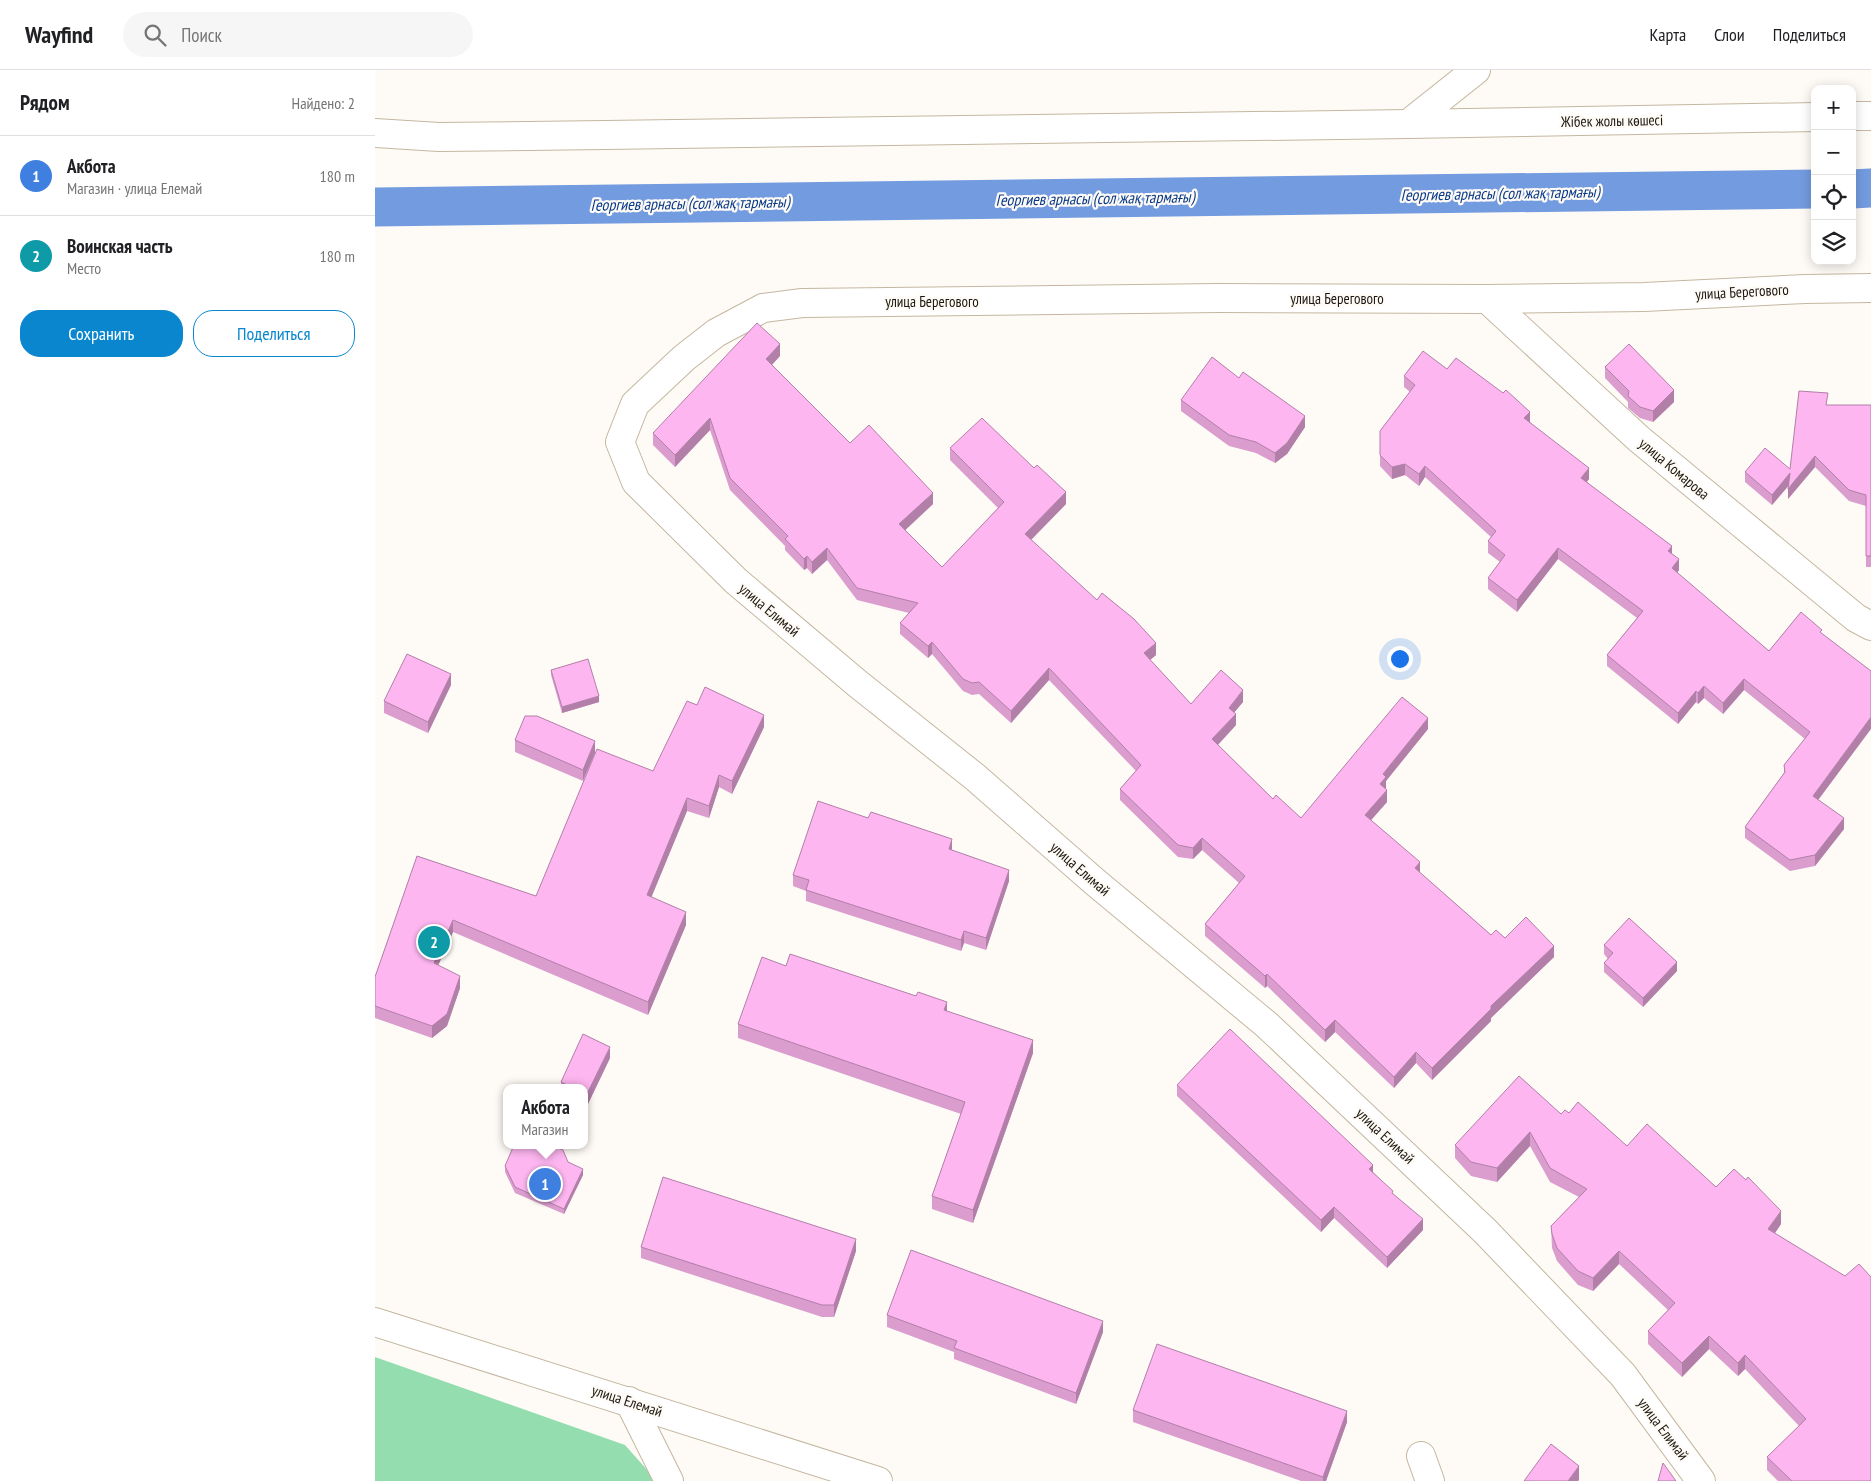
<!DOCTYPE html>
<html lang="ru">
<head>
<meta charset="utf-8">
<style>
  :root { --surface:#fff; --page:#f6f6f6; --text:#202124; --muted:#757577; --line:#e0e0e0; --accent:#0a86ce }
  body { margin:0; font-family:"PT Sans Narrow",sans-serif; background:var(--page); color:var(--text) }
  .controls { position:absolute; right:15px; top:15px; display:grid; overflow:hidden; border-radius:10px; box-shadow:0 2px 12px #0003 }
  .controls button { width:45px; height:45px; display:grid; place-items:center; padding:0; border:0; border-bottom:1px solid var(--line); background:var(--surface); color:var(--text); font:25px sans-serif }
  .you { position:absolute; left:1024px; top:588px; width:18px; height:18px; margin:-12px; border:4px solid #fff; border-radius:50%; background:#1a73e8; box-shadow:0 0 0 8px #1a73e833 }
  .badge { display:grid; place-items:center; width:32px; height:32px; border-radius:50%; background:var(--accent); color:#fff; font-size:16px; font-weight:700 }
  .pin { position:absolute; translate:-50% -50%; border:2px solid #fff; box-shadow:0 1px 5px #0006 }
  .popup { position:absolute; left:128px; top:1014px; width:85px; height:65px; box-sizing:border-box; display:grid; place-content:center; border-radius:10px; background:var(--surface); filter:drop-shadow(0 1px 4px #0005); font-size:16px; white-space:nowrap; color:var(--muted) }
  .popup b { font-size:19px; color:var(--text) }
  .popup::after { content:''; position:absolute; left:50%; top:100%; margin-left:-10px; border:10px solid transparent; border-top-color:var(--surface) }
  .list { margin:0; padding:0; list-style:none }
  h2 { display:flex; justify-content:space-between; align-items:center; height:65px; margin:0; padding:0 20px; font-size:21px }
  h2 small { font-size:16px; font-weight:400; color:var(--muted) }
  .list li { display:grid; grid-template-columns:32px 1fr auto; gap:15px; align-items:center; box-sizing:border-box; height:80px; padding:0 20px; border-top:1px solid var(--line) }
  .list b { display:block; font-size:19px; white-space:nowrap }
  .list p { margin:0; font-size:16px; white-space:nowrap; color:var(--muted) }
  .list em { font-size:16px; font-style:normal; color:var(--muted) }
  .actions { display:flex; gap:10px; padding:15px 20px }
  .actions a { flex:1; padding:11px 0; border:1px solid var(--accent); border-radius:20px; text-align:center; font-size:18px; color:var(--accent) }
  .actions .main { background:var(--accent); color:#fff }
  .icon { flex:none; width:28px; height:28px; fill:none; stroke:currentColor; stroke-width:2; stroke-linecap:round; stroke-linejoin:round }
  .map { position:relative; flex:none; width:1496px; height:1411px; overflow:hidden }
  header { display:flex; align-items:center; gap:30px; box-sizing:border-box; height:70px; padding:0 25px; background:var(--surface); border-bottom:1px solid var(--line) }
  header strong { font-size:24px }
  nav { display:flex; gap:28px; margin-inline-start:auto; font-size:18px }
  .search { width:350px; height:45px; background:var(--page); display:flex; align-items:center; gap:12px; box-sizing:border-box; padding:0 18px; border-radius:28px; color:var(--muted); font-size:19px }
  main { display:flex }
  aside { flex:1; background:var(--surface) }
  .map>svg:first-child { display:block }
  .green { fill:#94ddaf }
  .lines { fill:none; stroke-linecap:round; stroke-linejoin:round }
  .canal { stroke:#739be0; stroke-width:39 }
  .minor-casing { stroke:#c4b7a0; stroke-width:30 }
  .minor { stroke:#fff; stroke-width:28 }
  .wall { fill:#da9dce }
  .shaded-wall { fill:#b17fa8 }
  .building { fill:#fdb6f0; stroke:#b17fa8 }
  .labels { text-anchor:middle; stroke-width:4.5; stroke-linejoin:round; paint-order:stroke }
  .street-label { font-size:15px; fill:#1b160e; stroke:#fefbf6 }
  .water-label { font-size:16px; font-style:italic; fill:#083988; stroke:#fefbf6 }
</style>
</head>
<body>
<header>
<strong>Wayfind</strong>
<div class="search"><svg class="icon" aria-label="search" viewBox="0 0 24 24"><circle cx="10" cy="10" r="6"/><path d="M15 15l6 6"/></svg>Поиск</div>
<nav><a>Карта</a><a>Слои</a><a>Поделиться</a></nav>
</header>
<main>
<aside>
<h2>Рядом<small>Найдено: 2</small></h2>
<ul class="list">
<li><span class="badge" style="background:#3f7fe0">1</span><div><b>Акбота</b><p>Магазин · улица Елемай</p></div><em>180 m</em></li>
<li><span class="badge" style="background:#0f9aa8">2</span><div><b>Воинская часть</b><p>Место</p></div><em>180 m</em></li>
</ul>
<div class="actions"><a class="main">Сохранить</a><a>Поделиться</a></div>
</aside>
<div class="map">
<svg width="1496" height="1411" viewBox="0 0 1496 1411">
  <rect width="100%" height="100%" fill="#fefbf6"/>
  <!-- green -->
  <path class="green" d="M 0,1287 L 250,1375 L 282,1411 L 0,1411 Z"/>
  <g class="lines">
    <!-- canal -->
    <g class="canal">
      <path d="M 1477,119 L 1496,118"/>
      <path d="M 0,137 L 1440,119"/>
    </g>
    <defs>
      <g id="minor">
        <path d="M 1477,46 L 1496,46"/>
        <path d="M 1033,54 L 1101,0"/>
        <path d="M 0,63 L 64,67 L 230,65 L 1033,54 L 1440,47"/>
        <path d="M 1112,229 L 1264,369 L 1481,548 L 1496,556"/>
        <path d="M 0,1252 L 503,1411"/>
        <path d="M 254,1331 L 294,1411"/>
        <path d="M 1046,1386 L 1055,1411"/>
        <path d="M 1326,1411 L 1248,1305 L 1110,1161 L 892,955 L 720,812 L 600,707 L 483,614 L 361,511 L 261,412 L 245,372 L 260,334 L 309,288 L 341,263 L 388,238 L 427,233 L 843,228 L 1112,229 L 1269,227 L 1430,219 L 1496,218"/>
      </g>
    </defs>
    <!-- minor casing -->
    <use href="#minor" class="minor-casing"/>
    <!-- minor -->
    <use href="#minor" class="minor"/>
  </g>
  <!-- wall -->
  <g class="wall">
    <path d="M 405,286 L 397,295 L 475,373 L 558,434 L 530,460 L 567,497 L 623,438 L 575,390 L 575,378 L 691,434 L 656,470 L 781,585 L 775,590 L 816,634 L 868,632 L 859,642 L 861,655 L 843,675 L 898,729 L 926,748 L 1053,659 L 1011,711 L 1010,719 L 1012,732 L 996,750 L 1045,803 L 1116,865 L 1130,868 L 1179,887 L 1116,948 L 1116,951 L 1057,1010 L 1041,993 L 1019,1018 L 960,962 L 950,972 L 892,916 L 890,918 L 830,866 L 830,854 L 864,813 L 827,780 L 818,789 L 803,787 L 745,730 L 745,719 L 761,701 L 674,610 L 636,653 L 604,624 L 597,625 L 588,621 L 557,584 L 553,588 L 525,564 L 525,553 L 534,543 L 482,530 L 452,490 L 437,504 L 432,498 L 429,500 L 410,480 L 410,476 L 355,420 L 335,360 L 300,397 L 278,375 L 278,363 Z"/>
    <path d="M 1230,297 L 1299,332 L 1278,352 L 1265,348 L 1253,338 L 1253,332 L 1230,308 Z"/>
    <path d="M 1072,299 L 1155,352 L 1214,409 L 1212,412 L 1297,483 L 1304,500 L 1302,503 L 1394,581 L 1426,542 L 1443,730 L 1469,759 L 1440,796 L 1415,801 L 1370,768 L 1370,757 L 1409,703 L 1409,695 L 1430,669 L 1369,620 L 1348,644 L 1329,628 L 1323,634 L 1321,632 L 1303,654 L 1232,596 L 1232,585 L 1262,548 L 1183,489 L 1142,542 L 1113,519 L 1113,508 L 1125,492 L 1113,483 L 1113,471 L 1116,467 L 1050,407 L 1044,416 L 1030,405 L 1017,409 L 1005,396 L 1005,361 L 1035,322 L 1029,317 L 1029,306 Z"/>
    <path d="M 806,330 L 930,357 L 912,384 L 900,393 L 881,383 L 854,376 L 806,341 Z"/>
    <path d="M 1452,335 L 1496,335 L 1496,497 L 1491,497 L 1491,436 L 1474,431 L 1440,397 L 1413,429 L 1414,415 L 1397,435 L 1370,412 L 1370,402 L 1415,399 Z"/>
    <path d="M 176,600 L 224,632 L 187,643 L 176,605 Z"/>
    <path d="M 76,615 L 53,663 L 9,643 L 9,631 Z"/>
    <path d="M 389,657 L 357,724 L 344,717 L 334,748 L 312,741 L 276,827 L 311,855 L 273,945 L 78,862 L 63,895 L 85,918 L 72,956 L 57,968 L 0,948 L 0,907 L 42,786 L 161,826 L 278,701 Z"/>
    <path d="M 140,670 L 220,671 L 208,711 L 140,682 Z"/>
    <path d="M 577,780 L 634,811 L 611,880 L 589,873 L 586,881 L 431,831 L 431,821 L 418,816 L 418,805 Z"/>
    <path d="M 1229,875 L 1302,901 L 1268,937 L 1229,902 L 1229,893 L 1233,889 L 1229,884 Z"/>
    <path d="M 411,896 L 572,941 L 658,983 L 598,1153 L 557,1139 L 557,1126 L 586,1044 L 363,968 L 363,954 Z"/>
    <path d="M 235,988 L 212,1036 L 209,1034 L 209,1018 L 186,1018 L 186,1012 Z"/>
    <path d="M 802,1015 L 998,1102 L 1018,1124 L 1048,1160 L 1012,1198 L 959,1148 L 946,1162 L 802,1026 Z"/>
    <path d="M 1194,1043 L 1252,1076 L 1341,1117 L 1406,1154 L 1400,1163 L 1496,1411 L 1403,1411 L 1392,1400 L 1392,1387 L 1424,1356 L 1370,1299 L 1363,1306 L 1334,1279 L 1307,1307 L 1273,1274 L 1273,1261 L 1293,1240 L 1244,1194 L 1218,1221 L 1203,1215 L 1182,1191 L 1177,1178 L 1176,1156 L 1204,1127 L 1175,1112 L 1155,1076 L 1122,1112 L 1096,1106 L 1080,1088 L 1080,1075 L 1186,1044 Z"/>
    <path d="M 193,1092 L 208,1105 L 189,1144 L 140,1123 L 130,1102 L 130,1096 Z"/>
    <path d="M 266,1177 L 481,1181 L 459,1247 L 447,1247 L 266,1188 Z"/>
    <path d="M 512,1245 L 728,1262 L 701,1334 L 579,1289 L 579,1282 L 512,1257 Z"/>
    <path d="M 758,1340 L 972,1352 L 951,1411 L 926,1411 L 758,1352 Z"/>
  </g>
  <!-- shaded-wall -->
  <g class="shaded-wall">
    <path d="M 405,274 L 405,286 L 391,301 L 391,289 Z"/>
    <path d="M 1299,320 L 1299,332 L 1278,352 L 1278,341 Z"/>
    <path d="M 1155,342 L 1155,353 L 1149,348 Z"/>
    <path d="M 930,346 L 930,357 L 912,384 L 900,393 L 900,383 Z"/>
    <path d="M 335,348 L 335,360 L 300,397 L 300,385 Z"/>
    <path d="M 1440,386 L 1440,397 L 1413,429 L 1413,419 Z"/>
    <path d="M 1030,394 L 1030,405 L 1017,409 L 1017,397 Z"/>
    <path d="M 1050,396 L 1050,407 L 1044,416 L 1044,404 Z"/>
    <path d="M 1214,398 L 1214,409 L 1206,419 L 1206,408 Z"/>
    <path d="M 1415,403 L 1415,414 L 1397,435 L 1397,425 Z"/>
    <path d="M 691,422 L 691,434 L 650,476 L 650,464 Z"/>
    <path d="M 558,423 L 558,434 L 524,466 L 524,454 Z"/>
    <path d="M 1297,476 L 1297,487 L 1293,481 Z"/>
    <path d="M 452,478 L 452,490 L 437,504 L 437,492 Z"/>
    <path d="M 1183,478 L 1183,489 L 1142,542 L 1142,530 Z"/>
    <path d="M 432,486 L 432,498 L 429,500 L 429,489 Z"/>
    <path d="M 1304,489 L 1304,500 L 1297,510 L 1297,498 Z"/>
    <path d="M 557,572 L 557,584 L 553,588 L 553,576 Z"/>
    <path d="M 781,573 L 781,585 L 769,595 L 769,583 Z"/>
    <path d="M 674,598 L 674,610 L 636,653 L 636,641 Z"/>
    <path d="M 76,604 L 76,615 L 53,663 L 53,652 Z"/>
    <path d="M 1369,609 L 1369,620 L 1348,644 L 1348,633 Z"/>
    <path d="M 1329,616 L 1329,628 L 1323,634 L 1323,623 Z"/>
    <path d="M 868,620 L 868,632 L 854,649 L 854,638 Z"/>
    <path d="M 1321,621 L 1321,632 L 1303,654 L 1303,643 Z"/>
    <path d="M 224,626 L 224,632 L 187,643 L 187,637 Z"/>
    <path d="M 861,644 L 861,655 L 837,681 L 837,669 Z"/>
    <path d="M 389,645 L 389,657 L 357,724 L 357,711 Z"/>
    <path d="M 1496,647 L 1496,659 L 1438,737 L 1438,726 Z"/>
    <path d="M 1053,648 L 1053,659 L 1011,711 L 1011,718 L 1005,726 L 1005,714 L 1008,704 Z"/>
    <path d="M 220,671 L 220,683 L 208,711 L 208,700 Z"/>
    <path d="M 344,705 L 344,717 L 334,748 L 334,736 Z"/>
    <path d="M 1012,720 L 1012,732 L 990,757 L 990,745 Z"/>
    <path d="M 312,728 L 312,741 L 272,838 L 272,825 Z"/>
    <path d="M 1469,748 L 1469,759 L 1440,796 L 1440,785 Z"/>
    <path d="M 827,768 L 827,780 L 818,789 L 818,778 Z"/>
    <path d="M 577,769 L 577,780 L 574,779 Z"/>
    <path d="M 1045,792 L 1045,803 L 1040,798 Z"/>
    <path d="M 634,800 L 634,811 L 611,880 L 611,868 Z"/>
    <path d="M 311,842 L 311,855 L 273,945 L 273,932 Z"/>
    <path d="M 78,850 L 78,862 L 59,905 L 59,893 Z"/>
    <path d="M 589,861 L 589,873 L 586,881 L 586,870 Z"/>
    <path d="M 1179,876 L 1179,887 L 1116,948 L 1116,951 L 1057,1010 L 1057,998 L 1116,936 Z"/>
    <path d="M 1302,892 L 1302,901 L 1268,937 L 1268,928 Z"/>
    <path d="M 892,904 L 892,916 L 890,918 L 890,906 Z"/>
    <path d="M 85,906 L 85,918 L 72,956 L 57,968 L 57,956 Z"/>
    <path d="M 572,932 L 572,945 L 569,940 Z"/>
    <path d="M 960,950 L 960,962 L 950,972 L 950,960 Z"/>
    <path d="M 658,970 L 658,983 L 598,1153 L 598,1140 Z"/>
    <path d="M 235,977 L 235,988 L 212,1036 L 212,1024 Z"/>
    <path d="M 1041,982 L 1041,993 L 1019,1018 L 1019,1007 Z"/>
    <path d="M 1155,1062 L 1155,1076 L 1122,1112 L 1122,1098 Z"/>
    <path d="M 998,1095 L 998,1106 L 994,1099 Z"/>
    <path d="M 208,1099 L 208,1105 L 189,1144 L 189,1139 Z"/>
    <path d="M 959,1137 L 959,1148 L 946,1162 L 946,1150 Z"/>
    <path d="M 1406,1141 L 1406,1154 L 1393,1173 L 1393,1159 Z"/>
    <path d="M 1048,1149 L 1048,1160 L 1012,1198 L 1012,1187 Z"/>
    <path d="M 481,1169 L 481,1181 L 459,1247 L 459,1235 Z"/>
    <path d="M 1244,1181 L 1244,1194 L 1218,1221 L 1218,1208 Z"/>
    <path d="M 728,1251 L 728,1262 L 701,1334 L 701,1323 Z"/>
    <path d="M 1334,1266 L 1334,1279 L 1307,1307 L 1307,1293 Z"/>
    <path d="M 1370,1285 L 1370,1299 L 1363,1306 L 1363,1293 Z"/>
    <path d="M 972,1341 L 972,1352 L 951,1411 L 948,1411 L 948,1407 Z"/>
    <path d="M 1204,1396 L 1204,1410 L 1203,1411 L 1193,1411 Z"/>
  </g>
  <!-- building -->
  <g class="building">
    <path d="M 382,253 L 405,274 L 391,289 L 475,373 L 494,355 L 558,423 L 524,454 L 567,497 L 629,432 L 575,378 L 607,348 L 659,398 L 662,395 L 691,422 L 650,464 L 722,530 L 727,523 L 759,549 L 781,573 L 769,583 L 816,634 L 846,600 L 868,620 L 854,638 L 861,644 L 837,669 L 898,729 L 901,725 L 926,748 L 1027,627 L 1053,648 L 1008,704 L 1011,707 L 1005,714 L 1012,720 L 990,745 L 1045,792 L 1040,798 L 1116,865 L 1121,860 L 1130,868 L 1151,847 L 1179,876 L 1116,936 L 1116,939 L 1057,998 L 1041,982 L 1019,1007 L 960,950 L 950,960 L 892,904 L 890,906 L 830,854 L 870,806 L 827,768 L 818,778 L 803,775 L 745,719 L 766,695 L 674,598 L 636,641 L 604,612 L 597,613 L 588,609 L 557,572 L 553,576 L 525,553 L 543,533 L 482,518 L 452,478 L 437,492 L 432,486 L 429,489 L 410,469 L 413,466 L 355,408 L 335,348 L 300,385 L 278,363 Z"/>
    <path d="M 1254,274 L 1299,320 L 1278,341 L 1265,337 L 1253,326 L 1254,321 L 1230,297 Z"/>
    <path d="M 1048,281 L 1072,299 L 1081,288 L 1128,323 L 1131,320 L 1155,342 L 1149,348 L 1214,398 L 1206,408 L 1297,476 L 1293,481 L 1304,489 L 1297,498 L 1394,581 L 1426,542 L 1447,560 L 1445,562 L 1496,601 L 1496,647 L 1438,726 L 1469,748 L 1440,785 L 1415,790 L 1370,757 L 1410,702 L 1409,695 L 1435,662 L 1369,609 L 1348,633 L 1329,616 L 1323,623 L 1321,621 L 1303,643 L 1232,585 L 1268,541 L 1183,478 L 1142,530 L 1113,508 L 1130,485 L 1113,471 L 1121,461 L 1050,396 L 1044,404 L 1030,394 L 1017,397 L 1005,385 L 1005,361 L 1040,315 L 1029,306 Z"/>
    <path d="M 837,287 L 864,308 L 868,302 L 930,346 L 912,373 L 900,383 L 881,372 L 854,365 L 806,330 Z"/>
    <path d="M 1424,321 L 1453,323 L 1451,335 L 1496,335 L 1496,486 L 1491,486 L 1491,425 L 1474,420 L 1440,386 L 1413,419 L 1415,403 L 1397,425 L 1370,402 L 1390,378 L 1415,399 Z"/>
    <path d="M 32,584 L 76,604 L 53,652 L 9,631 Z"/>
    <path d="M 213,589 L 224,626 L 187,637 L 176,600 Z"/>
    <path d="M 330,617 L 389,645 L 357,711 L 344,705 L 334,736 L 312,728 L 272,825 L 311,842 L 273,932 L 78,850 L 59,893 L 85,906 L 72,944 L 57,956 L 0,936 L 0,907 L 42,786 L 161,826 L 222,679 L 278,701 L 312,631 L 322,635 Z"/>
    <path d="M 150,646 L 162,646 L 220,671 L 208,700 L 140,670 Z"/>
    <path d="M 443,731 L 493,748 L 496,742 L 577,769 L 574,779 L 634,800 L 611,868 L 589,861 L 586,870 L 431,820 L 434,810 L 418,805 Z"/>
    <path d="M 1254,848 L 1302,892 L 1268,928 L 1229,893 L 1238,883 L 1229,875 Z"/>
    <path d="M 415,884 L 541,926 L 543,922 L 572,932 L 569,940 L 658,970 L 598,1140 L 557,1126 L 590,1032 L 363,954 L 387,887 L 411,896 Z"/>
    <path d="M 855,959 L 998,1095 L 994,1099 L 1018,1121 L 1017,1123 L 1048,1149 L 1012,1187 L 959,1137 L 946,1150 L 802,1015 Z"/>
    <path d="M 208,964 L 235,977 L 212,1024 L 209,1023 L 209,1018 L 198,1018 L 186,1012 Z"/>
    <path d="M 1144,1006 L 1186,1044 L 1190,1040 L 1194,1043 L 1203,1032 L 1252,1076 L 1272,1054 L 1341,1117 L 1359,1099 L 1371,1110 L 1373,1107 L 1406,1141 L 1393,1159 L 1470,1206 L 1484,1194 L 1496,1207 L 1496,1411 L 1417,1411 L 1392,1387 L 1431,1349 L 1370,1285 L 1363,1293 L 1334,1266 L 1307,1293 L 1273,1261 L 1300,1233 L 1244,1181 L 1218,1208 L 1203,1201 L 1182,1178 L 1177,1164 L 1176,1156 L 1212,1119 L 1175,1098 L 1155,1062 L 1122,1098 L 1096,1092 L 1080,1075 Z"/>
    <path d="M 139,1075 L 177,1075 L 188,1080 L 193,1092 L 208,1099 L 189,1139 L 140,1117 L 130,1096 Z"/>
    <path d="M 288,1107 L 481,1169 L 459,1235 L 447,1235 L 266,1177 Z"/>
    <path d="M 536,1180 L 728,1251 L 701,1323 L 579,1278 L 582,1271 L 512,1245 Z"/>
    <path d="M 782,1274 L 972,1341 L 948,1407 L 758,1340 Z"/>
    <path d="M 1176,1374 L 1204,1396 L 1193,1411 L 1149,1411 Z"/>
    <path d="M 1288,1393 L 1301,1411 L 1283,1411 Z"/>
  </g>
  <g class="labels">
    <!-- street labels -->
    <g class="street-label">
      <text transform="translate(1237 51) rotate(-1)" y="5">Жібек жолы көшесі</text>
      <text transform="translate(1367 222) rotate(-3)" y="5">улица Берегового</text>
      <text x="962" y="234">улица Берегового</text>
      <text x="557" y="237">улица Берегового</text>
      <text transform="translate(1299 399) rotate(40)" y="5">улица Комарова</text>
      <text transform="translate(394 540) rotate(40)" y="5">улица Елимай</text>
      <text transform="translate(705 799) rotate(41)" y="5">улица Елимай</text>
      <text transform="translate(1010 1066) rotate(43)" y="5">улица Елимай</text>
      <text transform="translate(252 1331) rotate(18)" y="5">улица Елемай</text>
      <text transform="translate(1288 1359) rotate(53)" y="5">улица Елимай</text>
    </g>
    <!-- water labels -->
    <g class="water-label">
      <text transform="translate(1125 123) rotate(-1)" y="6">Георгиев арнасы (сол жақ тармағы)</text>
      <text transform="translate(720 128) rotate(-1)" y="6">Георгиев арнасы (сол жақ тармағы)</text>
      <text transform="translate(315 133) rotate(-1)" y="6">Георгиев арнасы (сол жақ тармағы)</text>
    </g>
  </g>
</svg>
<div class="controls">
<button>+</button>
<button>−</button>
<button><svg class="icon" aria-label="locate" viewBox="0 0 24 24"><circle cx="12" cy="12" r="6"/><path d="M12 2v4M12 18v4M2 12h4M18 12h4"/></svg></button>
<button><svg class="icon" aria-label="layers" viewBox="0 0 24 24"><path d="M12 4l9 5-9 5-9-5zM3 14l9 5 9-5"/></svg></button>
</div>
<div class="you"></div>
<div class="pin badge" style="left:170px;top:1114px;background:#3f7fe0">1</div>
<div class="popup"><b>Акбота</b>Магазин</div>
<div class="pin badge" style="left:59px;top:872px;background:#0f9aa8">2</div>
</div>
</main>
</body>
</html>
